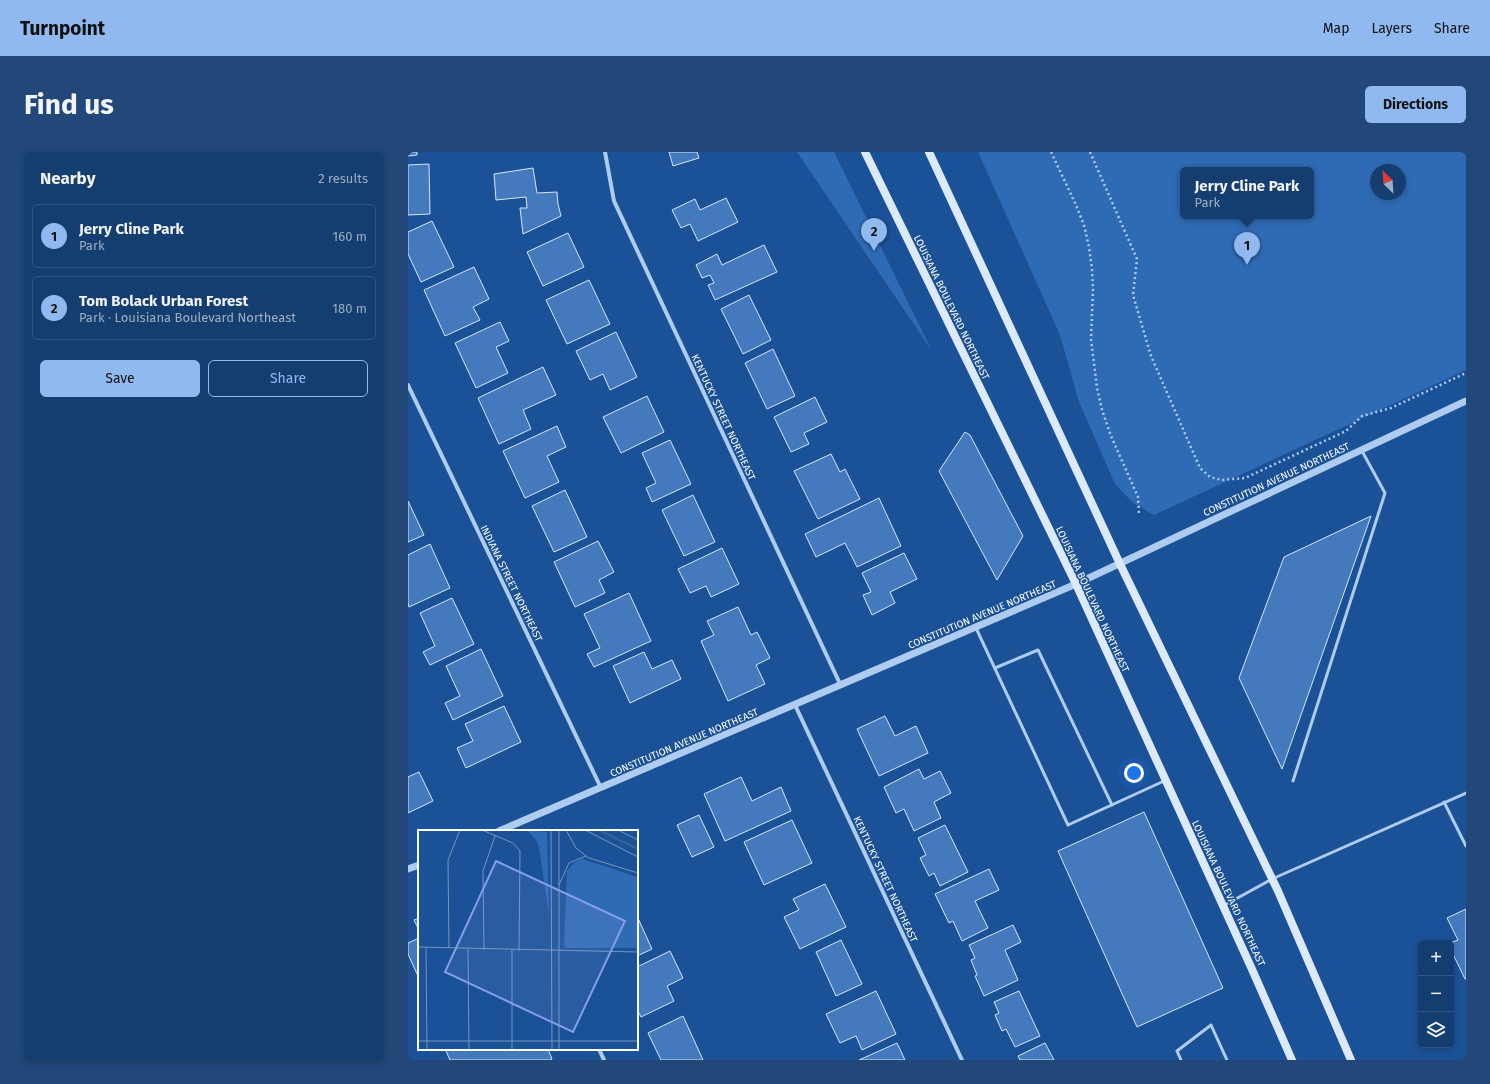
<!DOCTYPE html>
<html lang="en">
<head>
<meta charset="utf-8">
<style>
  :root { --surface:#143d70; --page:#214878; --text:#f1f3f6; --muted:#9daec3; --line:#335683; --accent:#90b9f0 }
  body { margin:0; font-family:"Fira Sans",sans-serif; background:var(--page); color:var(--text) }
  .controls { position:absolute; right:12px; bottom:12px; display:grid; overflow:hidden; border-radius:6px; box-shadow:0 2px 6px #0003 }
  .controls button { width:36px; height:36px; display:grid; place-items:center; padding:0; border:0; border-bottom:1px solid var(--line); background:var(--surface); color:var(--text); font:20px sans-serif }
  .compass { position:absolute; left:962px; top:12px; width:36px; height:36px; border-radius:50%; background:var(--surface); box-shadow:0 2px 6px #0003; rotate:335deg }
  .you { position:absolute; left:726px; top:621px; width:14px; height:14px; margin:-10px; border:3px solid #fff; border-radius:50%; background:#1a73e8; box-shadow:0 0 0 6px #1a73e833 }
  .badge { display:grid; place-items:center; width:26px; height:26px; border-radius:50%; background:var(--accent); color:#111; font-size:13px; font-weight:700 }
  .pin { position:absolute; translate:-50% -33px; filter:drop-shadow(0 1px 2px #0008) }
  .pin::after { content:''; position:absolute; top:21px; width:14px; height:12px; background:inherit; clip-path:polygon(0 0,100% 0,50% 100%) }
  .popup { position:absolute; left:772px; top:15px; width:134px; height:52px; box-sizing:border-box; display:grid; place-content:center; border-radius:6px; background:var(--surface); filter:drop-shadow(0 1px 3px #0005); font-size:13px; white-space:nowrap; color:var(--muted) }
  .popup b { font-size:15px; color:var(--text) }
  .popup::after { content:''; position:absolute; left:50%; top:100%; margin-left:-8px; border:8px solid transparent; border-top-color:var(--surface) }
  .list { margin:0; padding:0; list-style:none }
  h2 { display:flex; justify-content:space-between; align-items:center; height:52px; margin:0; padding:0 16px; font-size:17px }
  h2 small { font-size:13px; font-weight:400; color:var(--muted) }
  .list li { display:grid; grid-template-columns:26px 1fr auto; gap:12px; align-items:center; box-sizing:border-box; height:64px; margin:0 8px 8px; padding:0 8px; border:1px solid var(--line); border-radius:6px }
  .list b { display:block; font-size:15px; white-space:nowrap }
  .list p { margin:0; font-size:13px; white-space:nowrap; color:var(--muted) }
  .list em { font-size:13px; font-style:normal; color:var(--muted) }
  .actions { display:flex; gap:8px; padding:12px 16px }
  .actions a { flex:1; padding:9px 0; border:1px solid var(--accent); border-radius:6px; text-align:center; font-size:14px; color:var(--accent) }
  .actions .main { background:var(--accent); color:#111 }
  .icon { flex:none; width:22px; height:22px; fill:none; stroke:currentColor; stroke-width:2; stroke-linecap:round; stroke-linejoin:round }
  .map { position:relative; flex:none; width:1058px; height:908px; overflow:hidden; border-radius:6px }
  header { display:flex; align-items:center; gap:24px; box-sizing:border-box; height:56px; padding:0 20px; background:var(--accent); color:#111 }
  header strong { font-size:19px }
  nav { display:flex; gap:22px; margin-inline-start:auto; font-size:14px }
  .intro { display:flex; align-items:center; justify-content:space-between; box-sizing:border-box; height:96px; padding:0 24px }
  h1 { margin:0; font-size:28px }
  .button { padding:10px 18px; border-radius:6px; background:var(--accent); color:#111; font-size:14px; font-weight:700 }
  main { display:flex; gap:24px; padding:0 24px }
  aside { flex:1; background:var(--surface); border-radius:6px; box-shadow:0 2px 6px #0003 }
  .map>svg:first-child { display:block }
  .green { fill:#2f6bb4; fill-rule:evenodd }
  .building { fill:#447abd; stroke:#d5e6fb }
  .lines { fill:none; stroke-linecap:round; stroke-linejoin:round }
  .path { stroke:#aeccf0; stroke-width:2.5; stroke-dasharray:2 3; stroke-linecap:butt }
  .service { stroke:#aeccf0; stroke-width:3 }
  .minor { stroke:#aeccf0; stroke-width:4 }
  .tertiary { stroke:#aeccf0; stroke-width:7 }
  .secondary { stroke:#dce9fb; stroke-width:8 }
  .labels { text-anchor:middle; stroke-width:3.5; stroke-linejoin:round; paint-order:stroke }
  .street-label { font-size:10px; fill:#fff; stroke:#1b5196 }
  .inset-river { fill:none; stroke:#3a6193; stroke-width:2 }
  .inset-road { fill:none; stroke:#7697c0; stroke-width:1 }
  .view { fill:#839eea; fill-opacity:0.15; stroke:#839eea; stroke-width:2 }
  .inset-edge { fill:none; stroke:#fff; stroke-width:2 }
</style>
</head>
<body>
<header>
<strong>Turnpoint</strong>
<nav><a>Map</a><a>Layers</a><a>Share</a></nav>
</header>
<div class="intro"><h1>Find us</h1><a class="button">Directions</a></div>
<main>
<aside>
<h2>Nearby<small>2 results</small></h2>
<ul class="list">
<li><span class="badge">1</span><div><b>Jerry Cline Park</b><p>Park</p></div><em>160 m</em></li>
<li><span class="badge">2</span><div><b>Tom Bolack Urban Forest</b><p>Park · Louisiana Boulevard Northeast</p></div><em>180 m</em></li>
</ul>
<div class="actions"><a class="main">Save</a><a>Share</a></div>
</aside>
<div class="map">
<svg width="1058" height="908" viewBox="0 0 1058 908">
  <rect width="100%" height="100%" fill="#1b5196"/>
  <!-- green -->
  <g class="green">
    <path d="M 389,0 L 426,0 L 524,199 Z"/>
    <path d="M 570,0 L 1058,0 L 1058,218 L 746,363 L 725,351 L 707,332 L 671,250 L 652,183 ZM 775,18 L 903,18 L 903,64 L 775,64 ZM 968,18 L 992,18 L 992,42 L 968,42 Z"/>
  </g>
  <!-- building -->
  <g class="building">
    <path d="M 0,0 L 9,0 L 9,3 L 0,4 Z"/>
    <path d="M 261,0 L 289,0 L 291,6 L 265,14 Z"/>
    <path d="M 21,12 L 22,62 L 0,63 L 0,13 Z"/>
    <path d="M 125,16 L 129,41 L 149,40 L 150,52 L 153,64 L 115,82 L 112,56 L 119,56 L 118,45 L 88,48 L 86,22 Z"/>
    <path d="M 318,46 L 330,70 L 290,89 L 282,72 L 273,76 L 264,58 L 287,47 L 292,58 Z"/>
    <path d="M 24,69 L 46,115 L 13,130 L 0,102 L 0,80 Z"/>
    <path d="M 160,81 L 176,115 L 135,134 L 119,100 Z"/>
    <path d="M 356,93 L 369,120 L 307,148 L 300,133 L 306,131 L 302,123 L 294,126 L 288,113 L 309,102 L 314,113 Z"/>
    <path d="M 66,115 L 81,147 L 65,155 L 72,168 L 37,184 L 16,138 Z"/>
    <path d="M 181,128 L 202,172 L 159,192 L 138,148 Z"/>
    <path d="M 341,143 L 363,188 L 335,202 L 313,157 Z"/>
    <path d="M 92,170 L 101,189 L 88,195 L 100,221 L 68,236 L 47,191 Z"/>
    <path d="M 208,180 L 229,225 L 202,238 L 195,222 L 182,228 L 168,199 Z"/>
    <path d="M 365,197 L 387,244 L 359,257 L 337,211 Z"/>
    <path d="M 135,215 L 148,243 L 115,258 L 123,277 L 91,292 L 70,246 Z"/>
    <path d="M 239,244 L 256,280 L 213,301 L 195,265 Z"/>
    <path d="M 407,245 L 419,270 L 396,281 L 401,292 L 383,300 L 366,265 Z"/>
    <path d="M 149,274 L 158,295 L 139,304 L 151,330 L 117,346 L 95,299 Z"/>
    <path d="M 557,280 L 562,283 L 615,384 L 589,428 L 531,319 Z"/>
    <path d="M 262,288 L 283,332 L 244,350 L 238,336 L 248,331 L 234,301 Z"/>
    <path d="M 423,302 L 432,320 L 437,317 L 452,347 L 410,367 L 386,319 Z"/>
    <path d="M 157,338 L 179,385 L 146,400 L 124,354 Z"/>
    <path d="M 285,343 L 307,390 L 276,404 L 254,358 Z"/>
    <path d="M 471,346 L 493,394 L 449,415 L 437,391 L 408,405 L 397,382 Z"/>
    <path d="M 0,349 L 16,383 L 0,390 Z"/>
    <path d="M 963,364 L 874,617 L 831,526 L 876,405 Z"/>
    <path d="M 190,389 L 206,420 L 191,428 L 197,441 L 167,455 L 146,410 Z"/>
    <path d="M 22,392 L 42,436 L 1,455 L 0,451 L 0,403 Z"/>
    <path d="M 314,396 L 331,432 L 303,445 L 298,434 L 282,441 L 270,417 Z"/>
    <path d="M 496,401 L 509,427 L 482,440 L 487,451 L 464,463 L 455,443 L 463,440 L 454,421 Z"/>
    <path d="M 221,441 L 243,489 L 186,515 L 179,502 L 192,496 L 176,462 Z"/>
    <path d="M 44,446 L 66,492 L 22,513 L 15,500 L 27,494 L 12,461 Z"/>
    <path d="M 330,455 L 343,483 L 349,480 L 362,506 L 348,513 L 357,532 L 320,549 L 293,489 L 306,483 L 299,469 Z"/>
    <path d="M 73,497 L 95,544 L 45,568 L 37,551 L 52,544 L 38,514 Z"/>
    <path d="M 236,500 L 244,517 L 264,508 L 273,527 L 222,551 L 205,514 Z"/>
    <path d="M 96,554 L 113,590 L 58,616 L 49,596 L 65,589 L 57,572 Z"/>
    <path d="M 477,564 L 487,584 L 508,574 L 520,601 L 471,624 L 449,577 Z"/>
    <path d="M 511,617 L 516,627 L 532,619 L 543,641 L 526,650 L 533,666 L 506,679 L 496,657 L 488,661 L 476,635 Z"/>
    <path d="M 11,620 L 25,649 L 0,661 L 0,625 Z"/>
    <path d="M 333,625 L 344,649 L 373,635 L 383,659 L 317,689 L 296,642 Z"/>
    <path d="M 736,660 L 815,836 L 729,875 L 650,699 Z"/>
    <path d="M 291,663 L 306,695 L 284,705 L 269,673 Z"/>
    <path d="M 384,668 L 404,711 L 356,733 L 336,690 Z"/>
    <path d="M 537,673 L 560,720 L 532,734 L 526,721 L 521,724 L 512,706 L 518,703 L 510,686 Z"/>
    <path d="M 581,717 L 591,738 L 567,749 L 580,776 L 554,789 L 545,769 L 541,771 L 527,742 Z"/>
    <path d="M 417,732 L 438,775 L 392,797 L 376,765 L 391,758 L 385,747 Z"/>
    <path d="M 1058,757 L 1058,827 L 1057,827 L 1043,798 L 1042,791 L 1050,788 L 1039,766 Z"/>
    <path d="M 229,764 L 244,797 L 229,804 Z"/>
    <path d="M 11,766 L 11,778 L 6,768 Z"/>
    <path d="M 605,773 L 613,790 L 597,798 L 610,828 L 576,844 L 567,824 L 569,823 L 563,808 L 567,806 L 561,793 Z"/>
    <path d="M 11,786 L 11,821 L 9,822 L 0,802 L 0,791 Z"/>
    <path d="M 433,788 L 454,832 L 428,844 L 408,800 Z"/>
    <path d="M 262,799 L 275,826 L 259,834 L 266,849 L 233,865 L 229,857 L 229,815 Z"/>
    <path d="M 468,839 L 488,882 L 454,898 L 448,884 L 432,891 L 418,862 Z"/>
    <path d="M 611,839 L 632,884 L 607,895 L 598,877 L 594,879 L 587,863 L 591,861 L 586,850 Z"/>
    <path d="M 275,864 L 295,908 L 253,908 L 240,881 Z"/>
    <path d="M 489,891 L 497,908 L 451,908 Z"/>
    <path d="M 637,891 L 646,908 L 612,908 L 610,904 Z"/>
    <path d="M 42,897 L 140,897 L 144,907 L 142,908 L 42,908 L 38,899 Z"/>
  </g>
  <g class="lines">
    <!-- path -->
    <g class="path">
      <path d="M 643,0 L 668,53 L 676,73 L 681,95 L 684,117 L 685,136 L 683,187 L 689,236 L 694,258 L 703,284 L 730,345 L 731,363"/>
      <path d="M 682,0 L 729,107 L 725,143 L 743,204 L 792,316 L 802,325 L 814,328 L 837,326 L 938,279 L 954,264 L 983,256 L 1058,221"/>
    </g>
    <!-- service -->
    <g class="service">
      <path d="M 568,476 L 660,673 L 756,629"/>
      <path d="M 587,516 L 630,498 L 704,653"/>
      <path d="M 885,629 L 977,341 L 954,299"/>
      <path d="M 1036,650 L 1058,694"/>
      <path d="M 815,754 L 864,727 L 1058,641"/>
      <path d="M 773,908 L 769,899 L 803,873 L 819,908"/>
    </g>
    <!-- minor -->
    <g class="minor">
      <path d="M 197,0 L 206,49 L 433,534"/>
      <path d="M 0,233 L 193,636"/>
      <path d="M 387,553 L 554,908"/>
      <path d="M 191,897 L 196,908"/>
    </g>
    <!-- tertiary -->
    <g class="tertiary">
      <path d="M 91,679 L 668,432 L 1058,249"/>
      <path d="M 0,717 L 11,713"/>
    </g>
    <!-- secondary -->
    <g class="secondary">
      <path d="M 457,0 L 668,432 L 843,815 L 884,908"/>
      <path d="M 521,0 L 712,412 L 870,739 L 943,908"/>
    </g>
  </g>
  <g class="labels">
    <!-- street labels -->
    <g class="street-label">
      <text transform="translate(544 155) rotate(64)" y="4">LOUISIANA BOULEVARD NORTHEAST</text>
      <text transform="translate(316 265) rotate(65)" y="4">KENTUCKY STREET NORTHEAST</text>
      <text transform="translate(868 327) rotate(-25)" y="4">CONSTITUTION AVENUE NORTHEAST</text>
      <text transform="translate(104 431) rotate(64)" y="4">INDIANA STREET NORTHEAST</text>
      <text transform="translate(685 447) rotate(65)" y="4">LOUISIANA BOULEVARD NORTHEAST</text>
      <text transform="translate(574 462) rotate(-23)" y="4">CONSTITUTION AVENUE NORTHEAST</text>
      <text transform="translate(276 590) rotate(-23)" y="4">CONSTITUTION AVENUE NORTHEAST</text>
      <text transform="translate(478 727) rotate(65)" y="4">KENTUCKY STREET NORTHEAST</text>
      <text transform="translate(821 741) rotate(65)" y="4">LOUISIANA BOULEVARD NORTHEAST</text>
    </g>
  </g>
  <!-- overview -->
  <g transform="translate(10 678)">
    <rect width="220" height="220" fill="#1b5196"/>
    <path d="M 109,0 L 129,2 L 131,85 L 121,17 L 118,10 ZM 164,29 L 220,47 L 220,118 L 148,118 L 146,115 L 149,41 L 157,32 Z" fill="#2f6bb4"/>
    <path class="inset-river" d="M 181,0 L 220,19"/>
    <path class="inset-road" d="M 64,0 L 95,13 L 102,21 L 101,121M 133,0 L 134,220M 148,0 L 158,18 L 171,28 L 220,43M 167,0 L 220,27M 200,0 L 220,10M 141,55 L 151,33 L 168,26M 0,117 L 220,122M 8,118 L 9,220M 31,118 L 30,30 L 42,0M 50,119 L 51,220M 66,120 L 65,41 L 77,6M 94,120 L 94,220M 0,211 L 220,211M 141,220 L 141,0"/>
    <path class="view" d="M 78,31 L 207,91 L 155,202 L 27,142 Z"/>
    <rect width="220" height="220" class="inset-edge"/>
  </g>
</svg>
<div class="controls">
<button>+</button>
<button>−</button>
<button><svg class="icon" aria-label="layers" viewBox="0 0 24 24"><path d="M12 4l9 5-9 5-9-5zM3 14l9 5 9-5"/></svg></button>
</div>
<svg class="compass" viewBox="-18 -18 36 36"><path d="M0-13l5 13h-10z" fill="#e53935"/><path d="M0 13l5-13h-10z" fill="#9daec3"/></svg>
<div class="you"></div>
<div class="pin badge" style="left:839px;top:113px">1</div>
<div class="popup"><b>Jerry Cline Park</b>Park</div>
<div class="pin badge" style="left:466px;top:99px">2</div>
</div>
</main>
</body>
</html>
